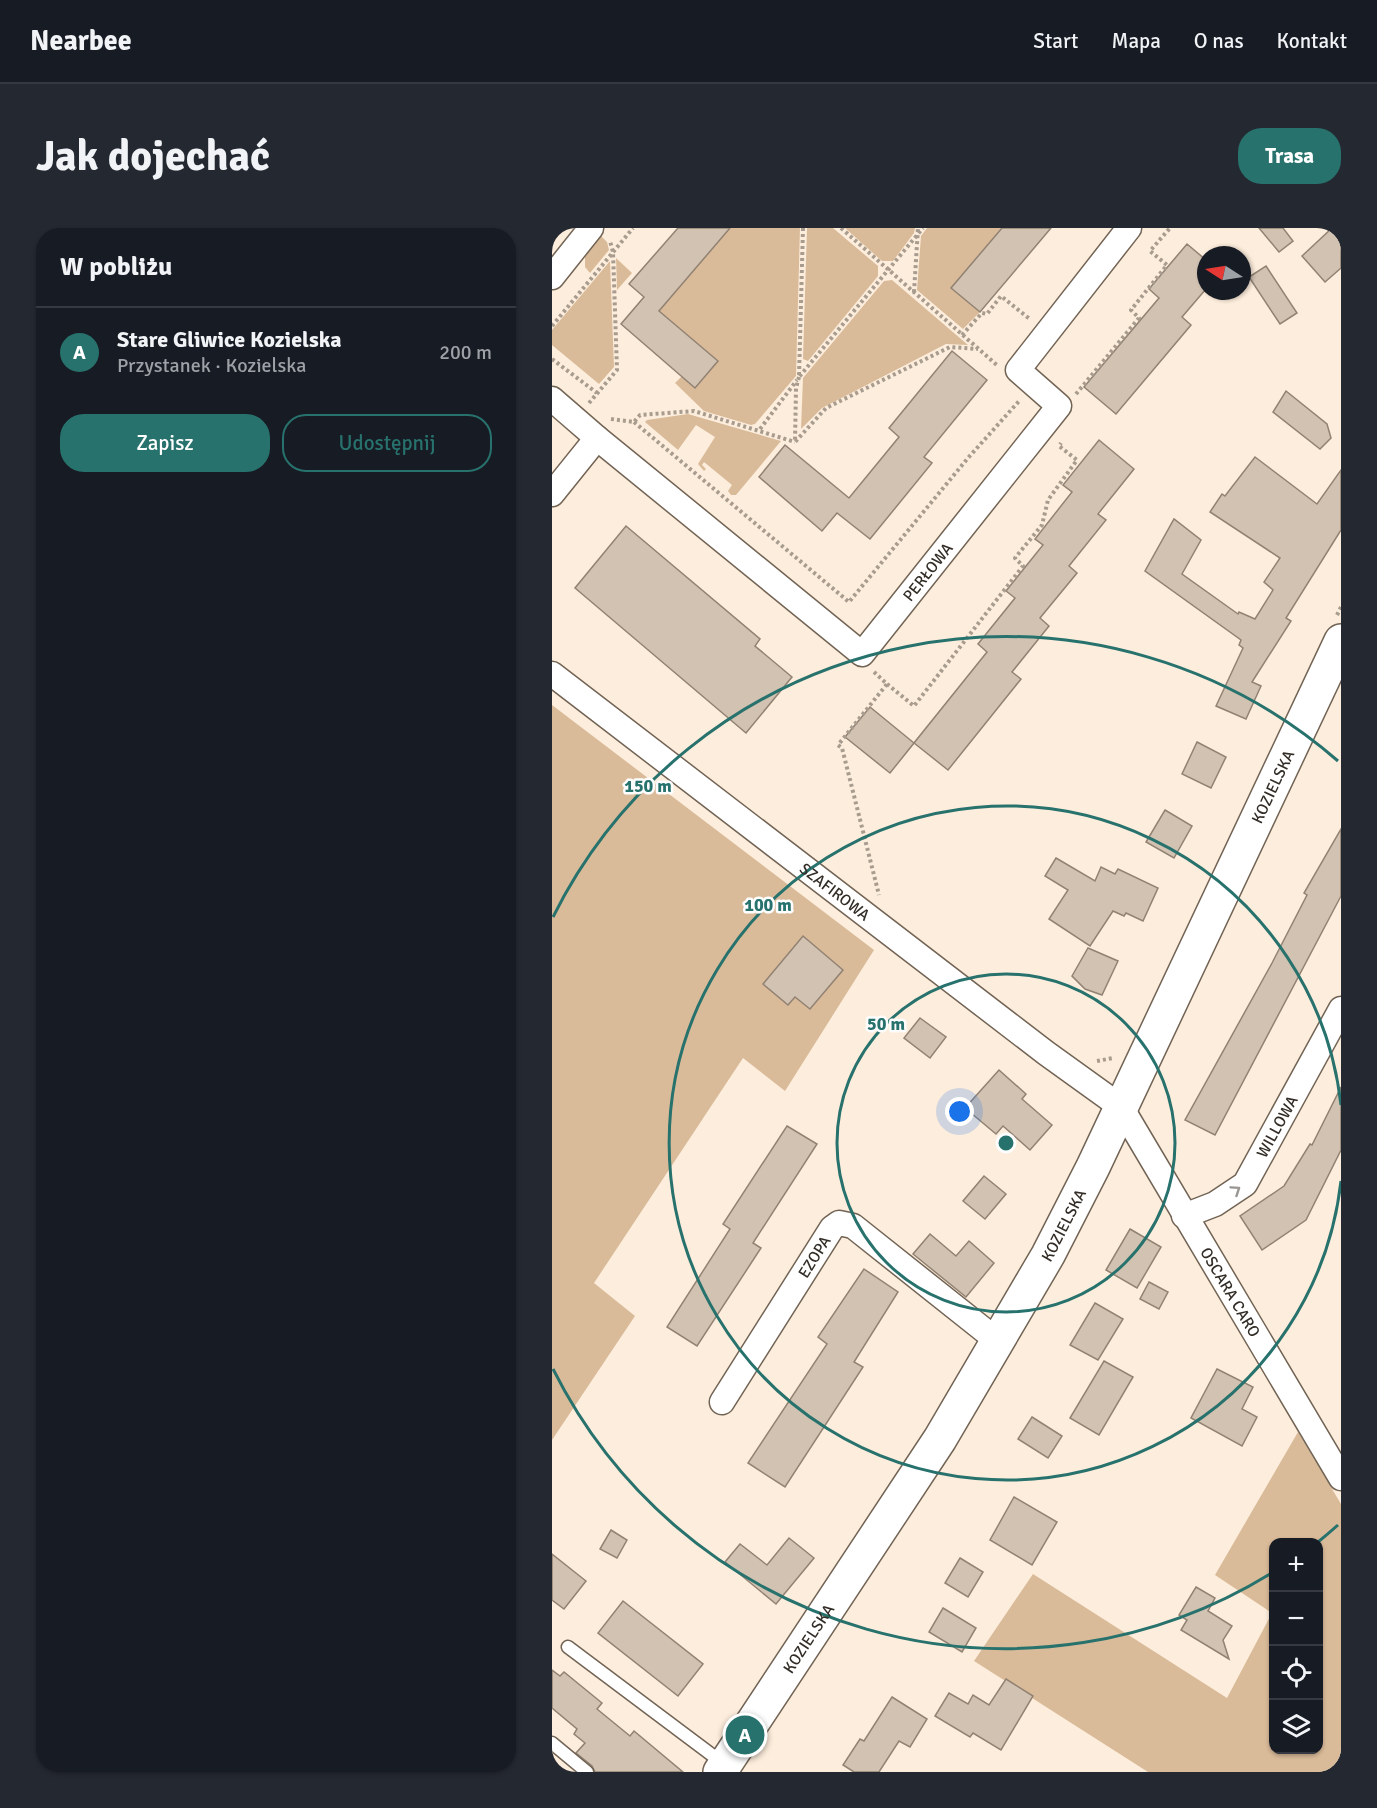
<!DOCTYPE html>
<html lang="pl">
<head>
<meta charset="utf-8">
<style>
  :root { --surface:#171b24; --page:#242831; --text:#f1f3f6; --muted:#9ea1a6; --line:#363941; --accent:#28726d }
  body { margin:0; font-family:Signika,sans-serif; background:var(--page); color:var(--text) }
  .controls { position:absolute; right:18px; bottom:18px; display:grid; overflow:hidden; border-radius:12px; box-shadow:0 2px 4px #0004 }
  .controls button { width:54px; height:54px; display:grid; place-items:center; padding:0; border:0; border-bottom:2px solid var(--line); background:var(--surface); color:var(--text); font:30px sans-serif }
  .compass { position:absolute; left:645px; top:18px; width:54px; height:54px; border-radius:50%; background:var(--surface); box-shadow:0 2px 4px #0004; rotate:282deg }
  .you { position:absolute; left:408px; top:884px; width:21px; height:21px; margin:-15px; border:4px solid #fff; border-radius:50%; background:#1a73e8; box-shadow:0 0 0 9px #1a73e833 }
  .badge { display:grid; place-items:center; width:39px; height:39px; border-radius:50%; background:var(--accent); color:#fff; font-size:20px; font-weight:700 }
  .pin { position:absolute; translate:-50% -50%; border:3px solid #fff; box-shadow:0 2px 6px #0006 }
  .list { margin:0; padding:0; list-style:none }
  h2 { display:flex; justify-content:space-between; align-items:center; height:78px; margin:0; padding:0 24px; font-size:26px }
  h2 small { font-size:20px; font-weight:400; color:var(--muted) }
  .list li { display:grid; grid-template-columns:39px 1fr auto; gap:18px; align-items:center; box-sizing:border-box; height:90px; padding:0 24px; border-top:2px solid var(--line) }
  .list b { display:block; font-size:22px; white-space:nowrap }
  .list p { margin:0; font-size:20px; white-space:nowrap; color:var(--muted) }
  .list em { font-size:20px; font-style:normal; color:var(--muted) }
  .actions { display:flex; gap:12px; padding:18px 24px }
  .actions a { flex:1; padding:14px 0; border:2px solid var(--accent); border-radius:24px; text-align:center; font-size:21px; color:var(--accent) }
  .actions .main { background:var(--accent); color:#fff }
  .icon { flex:none; width:33px; height:33px; fill:none; stroke:currentColor; stroke-width:2; stroke-linecap:round; stroke-linejoin:round }
  .map { position:relative; flex:none; width:789px; height:1544px; overflow:hidden; border-radius:24px }
  header { display:flex; align-items:center; gap:36px; box-sizing:border-box; height:84px; padding:0 30px; background:var(--surface); border-bottom:2px solid var(--line) }
  header strong { font-size:28px }
  nav { display:flex; gap:33px; margin-inline-start:auto; font-size:21px }
  .intro { display:flex; align-items:center; justify-content:space-between; box-sizing:border-box; height:144px; padding:0 36px }
  h1 { margin:0; font-size:42px }
  .button { padding:15px 27px; border-radius:24px; background:var(--accent); color:#fff; font-size:21px; font-weight:700 }
  main { display:flex; gap:36px; padding:0 36px }
  aside { flex:1; background:var(--surface); border-radius:24px; box-shadow:0 2px 4px #0004 }
  .map>svg:first-child { display:block }
  .green { fill:#dabb99; fill-rule:evenodd }
  .building { fill:#d2c2b2; stroke:#918273; stroke-width:1.5 }
  .lines { fill:none; stroke-linecap:round; stroke-linejoin:round }
  .lane-casing { stroke:#726455; stroke-width:15 }
  .street-casing { stroke:#726455; stroke-width:27 }
  .secondary-casing { stroke:#726455; stroke-width:36 }
  .path { stroke:#a89c8f; stroke-width:4; stroke-dasharray:3 3; stroke-linecap:butt }
  .lane { stroke:#fff; stroke-width:12 }
  .street { stroke:#fff; stroke-width:24 }
  .secondary { stroke:#fff; stroke-width:33 }
  .oneway { stroke:#999693 }
  .ring { fill:none; stroke:#28726d; stroke-width:3 }
  .labels { text-anchor:middle; stroke-width:5; stroke-linejoin:round; paint-order:stroke }
  .street-label { font-size:16px; fill:#332d27; stroke:#fdfdfd }
  .centre { fill:#28726d; stroke:#fdfdfd; stroke-width:3 }
  .ring-label { font-size:18px; text-anchor:middle; font-weight:bold; fill:#28726d; stroke:#fdfdfd; stroke-width:5; stroke-linejoin:round; paint-order:stroke }
</style>
</head>
<body>
<header>
<strong>Nearbee</strong>
<nav><a>Start</a><a>Mapa</a><a>O nas</a><a>Kontakt</a></nav>
</header>
<div class="intro"><h1>Jak dojechać</h1><a class="button">Trasa</a></div>
<main>
<aside>
<h2>W pobliżu<small></small></h2>
<ul class="list">
<li><span class="badge">A</span><div><b>Stare Gliwice Kozielska</b><p>Przystanek · Kozielska</p></div><em>200 m</em></li>
</ul>
<div class="actions"><a class="main">Zapisz</a><a>Udostępnij</a></div>
</aside>
<div class="map">
<svg width="789" height="1544" viewBox="0 0 789 1544">
  <rect width="100%" height="100%" fill="#fdeddc"/>
  <!-- green -->
  <g class="green">
    <path d="M 178,0 L 248,0 L 244,148 L 203,196 L 199,197 L 152,183 L 123,155 L 130,148 L 166,133 L 107,83 Z"/>
    <path d="M 255,0 L 281,0 L 326,38 L 326,48 L 256,133 L 251,131 Z"/>
    <path d="M 293,0 L 363,0 L 362,5 L 341,33 L 330,33 Z"/>
    <path d="M 375,0 L 450,0 L 400,60 L 428,84 L 411,101 L 365,62 L 369,8 Z"/>
    <path d="M 49,8 L 55,14 L 57,22 L 38,45 L 33,39 L 33,28 Z"/>
    <path d="M 64,30 L 80,45 L 65,62 Z"/>
    <path d="M 58,33 L 62,139 L 47,156 L 0,117 L 0,102 Z"/>
    <path d="M 340,52 L 416,117 L 394,116 L 270,180 L 249,201 L 251,150 L 332,53 Z"/>
    <path d="M 136,186 L 229,213 L 184,267 L 179,267 L 176,263 L 180,257 L 152,234 L 150,237 L 154,241 L 152,243 L 146,236 L 163,209 L 144,197 L 126,222 L 93,194 L 95,192 Z"/>
    <path d="M 0,477 L 322,722 L 233,863 L 191,830 L 42,1055 L 83,1088 L 0,1212 Z"/>
    <path d="M 746,1204 L 789,1276 L 789,1544 L 596,1544 L 422,1433 L 481,1346 L 675,1470 L 720,1385 L 663,1347 ZM 722,1314 L 766,1314 L 766,1522 L 722,1522 Z"/>
  </g>
  <!-- building -->
  <g class="building">
    <path d="M 126,0 L 178,0 L 107,83 L 166,133 L 143,160 L 69,96 L 92,69 L 77,56 Z"/>
    <path d="M 450,0 L 499,0 L 428,84 L 399,60 Z"/>
    <path d="M 707,0 L 731,0 L 741,13 L 727,24 Z"/>
    <path d="M 780,0 L 789,0 L 789,40 L 773,54 L 750,28 Z"/>
    <path d="M 635,16 L 654,32 L 654,61 L 630,89 L 639,97 L 564,186 L 532,159 L 607,70 L 597,61 Z"/>
    <path d="M 714,38 L 745,85 L 728,96 L 697,49 Z"/>
    <path d="M 400,123 L 435,152 L 372,229 L 380,235 L 318,311 L 285,285 L 270,303 L 207,249 L 233,217 L 297,270 L 347,209 L 337,200 Z"/>
    <path d="M 734,163 L 775,196 L 779,210 L 768,221 L 721,184 Z"/>
    <path d="M 547,212 L 582,241 L 546,286 L 554,292 L 517,338 L 525,345 L 488,390 L 497,398 L 460,444 L 469,451 L 396,542 L 362,515 L 435,424 L 426,416 L 463,370 L 454,363 L 491,317 L 483,311 L 520,264 L 511,257 Z"/>
    <path d="M 703,229 L 765,276 L 789,242 L 789,302 L 734,390 L 739,393 L 700,454 L 709,458 L 694,491 L 664,478 L 691,420 L 687,417 L 689,412 L 593,343 L 622,291 L 649,312 L 630,346 L 686,386 L 687,384 L 703,391 L 721,362 L 712,354 L 728,330 L 658,284 L 670,266 L 673,268 Z"/>
    <path d="M 74,298 L 208,411 L 203,418 L 240,449 L 194,505 L 23,360 Z"/>
    <path d="M 318,479 L 362,515 L 338,545 L 293,509 Z"/>
    <path d="M 645,514 L 674,529 L 659,560 L 630,546 Z"/>
    <path d="M 613,582 L 640,598 L 622,630 L 594,614 Z"/>
    <path d="M 789,601 L 789,668 L 663,907 L 633,892 L 720,735 L 755,667 L 752,665 Z"/>
    <path d="M 504,630 L 543,653 L 549,639 L 563,646 L 566,641 L 606,660 L 591,693 L 574,685 L 572,688 L 561,683 L 538,718 L 497,691 L 516,662 L 493,648 Z"/>
    <path d="M 251,708 L 291,742 L 258,781 L 243,769 L 236,777 L 211,756 Z"/>
    <path d="M 536,720 L 566,733 L 550,767 L 533,761 L 520,748 Z"/>
    <path d="M 368,790 L 394,809 L 378,830 L 352,810 Z"/>
    <path d="M 447,842 L 474,866 L 470,871 L 500,897 L 478,922 L 451,898 L 444,906 L 413,880 Z"/>
    <path d="M 789,859 L 789,922 L 754,992 L 710,1022 L 688,988 L 732,958 L 758,916 L 760,917 Z"/>
    <path d="M 235,898 L 265,916 L 201,1015 L 209,1020 L 145,1118 L 115,1099 L 178,1001 L 171,996 Z"/>
    <path d="M 432,948 L 454,966 L 433,991 L 411,973 Z"/>
    <path d="M 578,1001 L 609,1019 L 585,1060 L 554,1042 Z"/>
    <path d="M 378,1006 L 404,1028 L 417,1013 L 442,1035 L 414,1069 L 361,1026 Z"/>
    <path d="M 312,1041 L 346,1064 L 302,1134 L 311,1139 L 233,1259 L 196,1235 L 275,1116 L 266,1109 Z"/>
    <path d="M 597,1054 L 616,1064 L 607,1081 L 588,1071 Z"/>
    <path d="M 543,1075 L 571,1091 L 546,1132 L 518,1117 Z"/>
    <path d="M 552,1133 L 581,1149 L 547,1207 L 518,1190 Z"/>
    <path d="M 665,1141 L 701,1159 L 690,1181 L 705,1189 L 690,1218 L 639,1190 Z"/>
    <path d="M 480,1189 L 510,1208 L 496,1230 L 466,1211 Z"/>
    <path d="M 462,1269 L 505,1294 L 480,1337 L 438,1312 Z"/>
    <path d="M 59,1302 L 75,1312 L 65,1330 L 48,1321 Z"/>
    <path d="M 237,1310 L 262,1330 L 224,1376 L 173,1334 L 188,1316 L 215,1337 Z"/>
    <path d="M 0,1326 L 34,1353 L 12,1381 L 0,1372 Z"/>
    <path d="M 408,1330 L 431,1344 L 416,1369 L 393,1355 Z"/>
    <path d="M 644,1359 L 663,1370 L 656,1383 L 680,1398 L 671,1412 L 677,1431 L 629,1402 L 635,1392 L 627,1387 Z"/>
    <path d="M 71,1373 L 151,1436 L 126,1468 L 46,1405 Z"/>
    <path d="M 391,1380 L 424,1400 L 410,1424 L 377,1404 Z"/>
    <path d="M 0,1442 L 8,1448 L 12,1444 L 50,1475 L 45,1481 L 78,1508 L 82,1503 L 131,1544 L 43,1544 L 40,1538 L 24,1525 L 33,1515 L 22,1506 L 25,1501 L 0,1480 Z"/>
    <path d="M 454,1451 L 481,1468 L 449,1522 L 421,1505 L 418,1509 L 383,1488 L 397,1465 L 416,1476 L 421,1467 L 437,1477 Z"/>
    <path d="M 340,1469 L 375,1491 L 358,1519 L 347,1513 L 327,1544 L 302,1544 L 291,1537 L 308,1511 L 312,1513 Z"/>
  </g>
  <g class="lines">
    <defs>
      <g id="lane">
        <path d="M 16,1419 L 172,1536"/>
        <path d="M 0,1515 L 35,1544"/>
      </g>
      <g id="street">
        <path d="M 0,49 L 39,0"/>
        <path d="M 0,171 L 45,210 L 0,266"/>
        <path id="s1" d="M 45,210 L 310,426 L 507,178 L 466,142 L 577,0"/>
        <path id="s2" d="M 0,446 L 494,825 L 569,879 L 789,1250"/>
        <path id="s3" d="M 632,988 L 663,976 L 693,956 L 789,781"/>
        <path id="s4" d="M 170,1174 L 280,1000 L 287,995 L 301,998 L 447,1114"/>
      </g>
      <g id="secondary">
        <path id="s5" d="M 168,1544 L 388,1211 L 496,1027 L 541,939 L 789,413"/>
      </g>
    </defs>
    <!-- lane casing -->
    <use href="#lane" class="lane-casing"/>
    <!-- street casing -->
    <use href="#street" class="street-casing"/>
    <!-- secondary casing -->
    <use href="#secondary" class="secondary-casing"/>
    <!-- path -->
    <g class="path">
      <path d="M 251,0 L 247,149 L 371,0"/>
      <path d="M 289,0 L 446,138"/>
      <path d="M 362,64 L 366,0"/>
      <path d="M 0,98 L 81,0"/>
      <path d="M 410,107 L 430,85 L 435,86 L 449,68 L 479,92"/>
      <path d="M 0,131 L 45,165"/>
      <path d="M 247,149 L 244,160 L 243,214 L 274,180 L 398,119 L 426,121"/>
      <path d="M 524,166 L 587,90 L 579,82 L 615,37 L 598,23 L 618,0"/>
      <path d="M 37,175 L 65,142 L 61,24 L 58,13"/>
      <path d="M 59,191 L 82,194 L 88,187 L 142,183 L 243,214"/>
      <path d="M 82,194 L 297,374 L 416,230 L 468,172"/>
      <path d="M 208,201 L 245,152"/>
      <path d="M 785,387 L 789,379"/>
      <path d="M 322,444 L 335,456 L 286,517 L 290,520 L 327,667"/>
      <path d="M 335,456 L 362,478 L 471,338 L 463,330 L 490,297 L 496,272 L 525,232 L 507,218 L 509,215"/>
      <path d="M 545,833 L 561,830"/>
    </g>
    <!-- lane -->
    <use href="#lane" class="lane"/>
    <!-- street -->
    <use href="#street" class="street"/>
    <!-- secondary -->
    <use href="#secondary" class="secondary"/>
  </g>
  <!-- one-way arrows -->
  <defs><path id="oneway-chevron" d="M-2-3.5L2.5 0L-2 3.5" fill="none" stroke-width="1.6" stroke-linecap="round" stroke-linejoin="round" transform="scale(1.5)"/></defs>
  <use class="oneway" href="#oneway-chevron" transform="translate(684 962) rotate(-34)"/>
  <!-- distance rings -->
  <g class="ring">
    <circle cx="454" cy="915" r="169"/>
    <path d="M789 953A337 337 0 1 1 789 877"/>
    <path d="M786 1297A506 506 0 0 1 766 1314M718 1346A506 506 0 0 1 1 1141M1 689A506 506 0 0 1 786 533"/>
  </g>
  <g class="labels">
    <!-- street labels -->
    <g class="street-label">
      <text dy="6" stroke="none"><textPath href="#s1" startOffset="447">PERŁOWA</textPath></text>
      <text dy="6" stroke="none"><textPath href="#s5" startOffset="1132">KOZIELSKA</textPath></text>
      <text dy="6" stroke="none"><textPath href="#s2" startOffset="357">SZAFIROWA</textPath></text>
      <text dy="6" stroke="none"><textPath href="#s3" startOffset="135">WILLOWA</textPath></text>
      <text dy="6" stroke="none"><textPath href="#s5" startOffset="646">KOZIELSKA</textPath></text>
      <text dy="6" stroke="none"><textPath href="#s4" startOffset="172">EZOPA</textPath></text>
      <text dy="6" stroke="none"><textPath href="#s2" startOffset="930">OSCARA CARO</textPath></text>
      <text dy="6" stroke="none"><textPath href="#s5" startOffset="160">KOZIELSKA</textPath></text>
    </g>
  </g>
  <circle cx="454" cy="915" r="9" class="centre"/>
  <g class="ring-label">
    <text x="96" y="564">150 m</text>
    <text x="216" y="683">100 m</text>
    <text x="334" y="802">50 m</text>
  </g>
</svg>
<div class="controls">
<button>+</button>
<button>−</button>
<button><svg class="icon" aria-label="locate" viewBox="0 0 24 24"><circle cx="12" cy="12" r="6"/><path d="M12 2v4M12 18v4M2 12h4M18 12h4"/></svg></button>
<button><svg class="icon" aria-label="layers" viewBox="0 0 24 24"><path d="M12 4l9 5-9 5-9-5zM3 14l9 5 9-5"/></svg></button>
</div>
<svg class="compass" viewBox="-18 -18 36 36"><path d="M0-13l5 13h-10z" fill="#e53935"/><path d="M0 13l5-13h-10z" fill="#9ea1a6"/></svg>
<div class="you"></div>
<div class="pin badge" style="left:193px;top:1507px">A</div>
</div>
</main>
</body>
</html>
